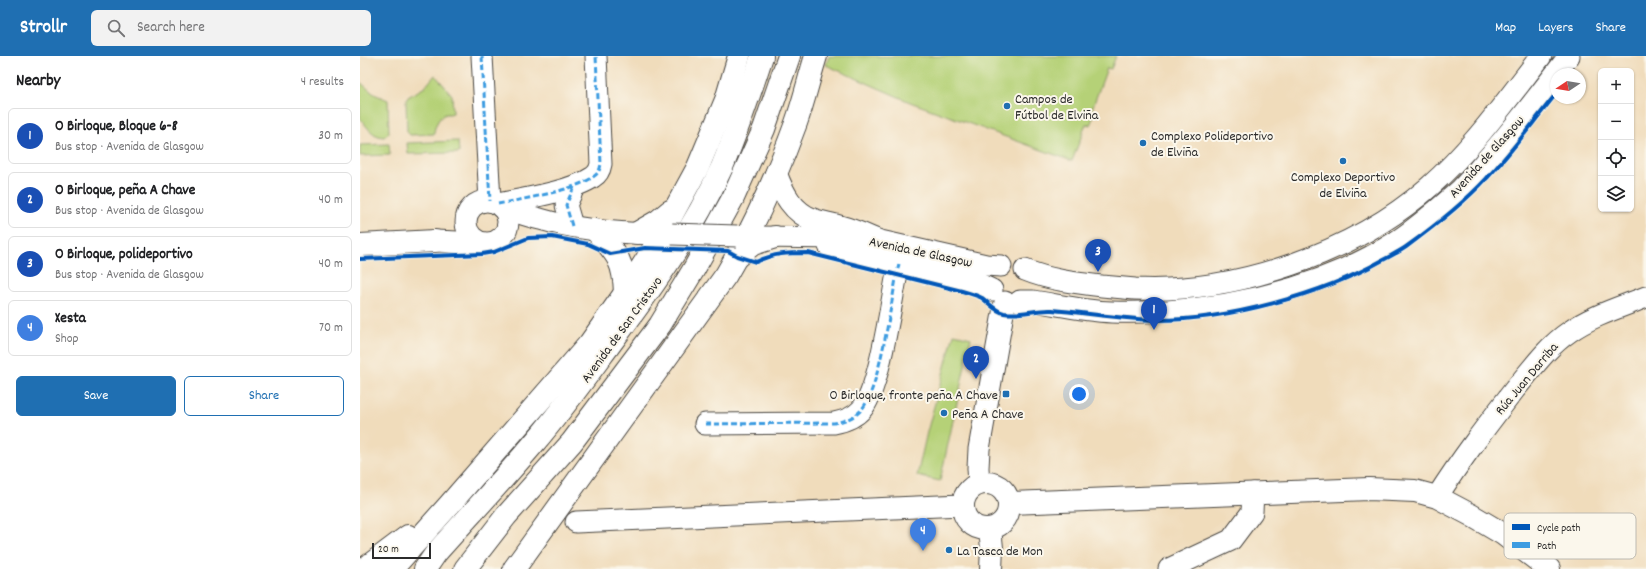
<!DOCTYPE html>
<html lang="en">
<head>
<meta charset="utf-8">
<style>
  :root { --surface:#fff; --page:#f2f2f2; --text:#202124; --muted:#757577; --line:#e0e0e0; --accent:#1f6fb2 }
  body { margin:0; font-family:Dekko,sans-serif; background:var(--page); color:var(--text) }
  .controls { position:absolute; right:12px; top:12px; display:grid; overflow:hidden; border-radius:6px; box-shadow:0 1px 3px #0004 }
  .controls button { width:36px; height:36px; display:grid; place-items:center; padding:0; border:0; border-bottom:1px solid var(--line); background:var(--surface); color:var(--text); font:20px sans-serif }
  .compass { position:absolute; left:1190px; top:12px; width:36px; height:36px; border-radius:50%; background:var(--surface); box-shadow:0 1px 3px #0004; rotate:258deg }
  .scale { position:absolute; left:12px; bottom:10px; width:59px; box-sizing:border-box; padding-left:4px; border:2px solid #2b2b2b; border-top:0; font-size:11px; line-height:14px; white-space:nowrap; color:#2b2b2b; -webkit-text-stroke:3px #fbf7ec; paint-order:stroke }
  .you { position:absolute; left:719px; top:338px; width:14px; height:14px; margin:-10px; border:3px solid #fff; border-radius:50%; background:#1a73e8; box-shadow:0 0 0 6px #1a73e833 }
  .badge { display:grid; place-items:center; width:26px; height:26px; border-radius:50%; background:var(--accent); color:#fff; font-size:13px; font-weight:700 }
  .pin { position:absolute; translate:-50% -33px; filter:drop-shadow(0 1px 2px #0008) }
  .pin::after { content:''; position:absolute; top:21px; width:14px; height:12px; background:inherit; clip-path:polygon(0 0,100% 0,50% 100%) }
  .list { margin:0; padding:0; list-style:none }
  h2 { display:flex; justify-content:space-between; align-items:center; height:52px; margin:0; padding:0 16px; font-size:17px }
  h2 small { font-size:13px; font-weight:400; color:var(--muted) }
  .list li { display:grid; grid-template-columns:26px 1fr auto; gap:12px; align-items:center; box-sizing:border-box; height:56px; margin:0 8px 8px; padding:0 8px; border:1px solid var(--line); border-radius:6px }
  .list b { display:block; font-size:15px; white-space:nowrap }
  .list p { margin:0; font-size:13px; white-space:nowrap; color:var(--muted) }
  .list em { font-size:13px; font-style:normal; color:var(--muted) }
  .actions { display:flex; gap:8px; padding:12px 16px }
  .actions a { flex:1; padding:9px 0; border:1px solid var(--accent); border-radius:6px; text-align:center; font-size:14px; color:var(--accent) }
  .actions .main { background:var(--accent); color:#fff }
  .icon { flex:none; width:22px; height:22px; fill:none; stroke:currentColor; stroke-width:2; stroke-linecap:round; stroke-linejoin:round }
  .map { position:relative; flex:none; width:1286px; height:513px; overflow:hidden }
  header { display:flex; align-items:center; gap:24px; box-sizing:border-box; height:56px; padding:0 20px; background:var(--accent); color:#fff }
  header strong { font-size:19px }
  nav { display:flex; gap:22px; margin-inline-start:auto; font-size:14px }
  .search { width:280px; height:36px; background:var(--page); display:flex; align-items:center; gap:10px; box-sizing:border-box; padding:0 14px; border-radius:6px; color:var(--muted); font-size:15px }
  main { display:flex }
  aside { flex:1; background:var(--surface) }
  .map>svg:first-child { display:block }
  .green { fill:#b5d177; stroke:#707e51 }
  .lines { fill:none; stroke-linecap:round; stroke-linejoin:round }
  .minor-casing { stroke:#494641; stroke-width:23 }
  .tertiary-casing { stroke:#494641; stroke-width:24 }
  .primary-casing { stroke:#494641; stroke-width:24 }
  .minor { stroke:#fff; stroke-width:21 }
  .tertiary { stroke:#fff; stroke-width:22 }
  .primary { stroke:#fff; stroke-width:22 }
  .minor-bridge-casing { stroke:#494641; stroke-width:23; stroke-linecap:butt }
  .minor-bridge { stroke:#fff; stroke-width:21 }
  .quiet { stroke:#3d9ce1; stroke-width:3; stroke-dasharray:6 3; stroke-linecap:butt }
  .cycleway-casing { stroke:#fbf7ec; stroke-width:6 }
  .cycleway { stroke:#0057b8; stroke-width:4 }
  .poi-dot { fill:#1f6fb2; stroke:#fbf7ec; stroke-width:1.5 }
  .labels { text-anchor:middle; stroke-width:4; stroke-linejoin:round; paint-order:stroke }
  .poi-label { font-size:14px; fill:#2b2b2b; stroke:#fbf7ec; text-anchor:start }
  .street-label { font-size:14px; fill:#2b2b2b; stroke:#fbf7ec }
  .key { fill:#fbf7ec; stroke:#bdbab2; stroke-width:1 }
  .key-label { font-size:11px; fill:#2b2b2b }
</style>
</head>
<body>
<header>
<strong>Strollr</strong>
<div class="search"><svg class="icon" aria-label="search" viewBox="0 0 24 24"><circle cx="10" cy="10" r="6"/><path d="M15 15l6 6"/></svg>Search here</div>
<nav><a>Map</a><a>Layers</a><a>Share</a></nav>
</header>
<main>
<aside>
<h2>Nearby<small>4 results</small></h2>
<ul class="list">
<li><span class="badge" style="background:#1a4fb4">1</span><div><b>O Birloque, Bloque 6-8</b><p>Bus stop · Avenida de Glasgow</p></div><em>30 m</em></li>
<li><span class="badge" style="background:#1a4fb4">2</span><div><b>O Birloque, peña A Chave</b><p>Bus stop · Avenida de Glasgow</p></div><em>40 m</em></li>
<li><span class="badge" style="background:#1a4fb4">3</span><div><b>O Birloque, polideportivo</b><p>Bus stop · Avenida de Glasgow</p></div><em>40 m</em></li>
<li><span class="badge" style="background:#3f7fe0">4</span><div><b>Xesta</b><p>Shop</p></div><em>70 m</em></li>
</ul>
<div class="actions"><a class="main">Save</a><a>Share</a></div>
</aside>
<div class="map">
<svg width="1286" height="513" viewBox="0 0 1286 513">
  <rect width="100%" height="100%" fill="#fbf7ec"/>
  <filter id="ink" filterUnits="userSpaceOnUse"><feTurbulence type="fractalNoise" baseFrequency=".025" numOctaves="2"/><feDisplacementMap in="SourceGraphic" scale="8" xChannelSelector="R" yChannelSelector="G"/><feConvolveMatrix kernelMatrix="1 2 1 2 8 2 1 2 1" color-interpolation-filters="sRGB"/></filter>
  <filter id="wash" filterUnits="userSpaceOnUse"><feTurbulence type="fractalNoise" baseFrequency=".012" numOctaves="4" result="noise"/><feDisplacementMap in="SourceGraphic" scale="16" xChannelSelector="R" yChannelSelector="G"/><feGaussianBlur stdDeviation="0.9" result="paint"/><feColorMatrix in="noise" values="0 0 0 0 0 0 0 0 0 0 0 0 0 0 0 0 0 1.4 0 .05"/><feComposite in="paint" operator="in"/></filter>
  <g filter="url(#wash)">
    <rect width="100%" height="100%" fill="#f0dcbb"/>
    <!-- green -->
    <g class="green">
      <path d="M 469,0 L 756,0 L 751,13 L 747,12 L 732,53 L 736,55 L 730,69 L 726,68 L 712,105 L 550,46 L 466,9 Z"/>
      <path d="M 75,19 L 92,39 L 93,57 C 91,58 89,58 86,58 C 79,60 74,71 74,78 L 50,79 L 47,76 L 46,45 L 48,41 L 65,31 Z"/>
      <path d="M 0,26 L 14,38 L 28,44 L 29,77 L 24,81 C 13,81 7,71 0,62 Z"/>
      <path d="M 98,85 L 99,97 L 48,98 L 47,87 Z"/>
      <path d="M 29,88 L 30,99 L 0,100 L 0,89 Z"/>
      <path d="M 594,278 L 611,282 L 580,425 L 557,420 L 567,376 Z"/>
    </g>
  </g>
  <g filter="url(#ink)">
    <g class="lines">
      <defs>
        <g id="minor">
          <path d="M 122,0 L 130,145"/>
          <circle cx="127" cy="166" r="21"/>
          <path d="M 138,148 C 163,143 213,135 233,121 C 238,118 240,114 241,108 L 236,0"/>
          <path d="M 141,151 C 154,155 167,160 180,163 C 217,174 256,177 294,178"/>
          <path d="M 212,170 L 206,149 L 214,131"/>
          <path d="M 397,181 L 483,182 L 516,184 L 626,209 L 641,210"/>
          <path d="M 75,185 L 120,187"/>
          <path d="M 469,190 L 615,226 L 632,234"/>
          <path d="M 665,214 C 689,224 716,227 742,230 C 753,231 764,232 775,233 C 875,238 994,197 1069,131 C 1112,93 1146,45 1181,0"/>
          <path d="M 660,245 L 673,245 C 699,249 725,255 751,256 C 847,259 956,237 1037,185 C 1059,170 1081,151 1101,133 C 1112,122 1122,109 1132,97 C 1159,65 1184,33 1209,0"/>
          <path d="M 345,368 L 474,367 C 484,365 494,362 501,354 C 520,335 532,238 539,208"/>
          <path d="M 619,427 L 618,412 L 619,393 L 645,246"/>
          <path d="M 1077,441 C 1101,403 1128,368 1155,333 C 1172,313 1187,291 1209,276 C 1231,260 1261,251 1286,241"/>
          <path d="M 216,466 L 602,449"/>
          <path d="M 809,513 L 871,484 L 892,456 L 893,437"/>
        </g>
        <g id="tertiary">
          <path d="M 0,189 L 75,185"/>
          <circle cx="626" cy="450" r="23"/>
          <path d="M 649,447 L 1009,433 L 1055,435 L 1077,441 L 1111,459 L 1143,478 L 1189,513"/>
          <path d="M 630,473 L 632,492 L 631,513"/>
        </g>
        <g id="primary">
          <path d="M 416,118 C 423,137 433,157 454,164 C 463,167 472,168 481,171 C 493,174 504,179 516,184"/>
          <path d="M 235,174 C 256,197 264,204 265,237"/>
          <path d="M 277,177 L 298,165 L 310,155"/>
          <path d="M 378,200 L 393,188 L 415,181"/>
          <path d="M 4,513 L 48,480"/>
          <path d="M 32,513 L 90,448 L 230,287 L 265,237 L 294,192 L 338,111 L 366,44 L 379,0"/>
          <path d="M 65,513 L 76,497 C 109,460 143,424 175,386 C 203,353 228,318 254,283 C 294,229 334,173 362,111 C 377,75 390,37 402,0"/>
          <path d="M 105,513 L 146,460 L 212,386 L 300,269 L 334,213 L 373,142 L 404,73 L 429,0"/>
          <path d="M 154,513 L 366,219 C 394,171 417,119 436,67 C 444,45 449,22 456,0"/>
        </g>
      </defs>
      <!-- minor casing -->
      <use href="#minor" class="minor-casing"/>
      <!-- tertiary casing -->
      <use href="#tertiary" class="tertiary-casing"/>
      <!-- primary casing -->
      <use href="#primary" class="primary-casing"/>
      <!-- minor -->
      <use href="#minor" class="minor"/>
      <!-- tertiary -->
      <use href="#tertiary" class="tertiary"/>
      <!-- primary -->
      <use href="#primary" class="primary"/>
      <defs>
        <path id="minor-bridge" d="M 312,178 L 377,180"/>
      </defs>
      <!-- minor-bridge casing -->
      <use href="#minor-bridge" class="minor-bridge-casing"/>
      <!-- minor-bridge -->
      <use href="#minor-bridge" class="minor-bridge"/>
      <!-- quiet -->
      <g class="quiet">
        <path d="M 122,0 L 130,145"/>
        <path d="M 138,148 C 163,143 213,135 233,121 C 238,118 240,114 241,108 L 236,0"/>
        <path d="M 212,170 L 206,149 L 214,131"/>
        <path d="M 345,368 L 474,367 C 484,365 494,362 501,354 C 520,335 532,238 539,208"/>
      </g>
      <defs>
        <path id="cycleway" d="M 0,203 L 122,198 L 134,196 L 168,182 L 192,181 L 228,188 L 250,198 L 285,192 L 368,195 L 377,200 L 396,206 C 414,197 428,197 448,197 L 602,235 C 609,237 616,239 622,242 C 629,247 635,255 644,257 C 660,260 676,253 692,254 C 727,257 762,263 797,264 C 868,264 961,239 1023,204 C 1030,200 1039,196 1046,191 C 1072,172 1105,146 1127,122 C 1152,96 1173,66 1196,38"/>
      </defs>
      <!-- cycleway casing -->
      <use href="#cycleway" class="cycleway-casing"/>
      <!-- cycleway -->
      <use href="#cycleway" class="cycleway"/>
    </g>
  </g>
  <!-- markers -->
  <g class="poi-dot">
    <circle cx="647" cy="50" r="4"/>
    <circle cx="783" cy="87" r="4"/>
    <circle cx="983" cy="105" r="4"/>
    <rect x="642" y="334" width="8" height="8" rx="2"/>
    <circle cx="584" cy="357" r="4"/>
    <circle cx="589" cy="494" r="4"/>
  </g>
  <g class="labels">
    <!-- poi labels -->
    <g class="poi-label">
      <text x="655" y="47">Campos de<tspan x="655" dy="16">Fútbol de Elviña</tspan></text>
      <text x="791" y="84">Complexo Polideportivo<tspan x="791" dy="16">de Elviña</tspan></text>
      <text x="983" y="125" text-anchor="middle">Complexo Deportivo<tspan x="983" dy="16">de Elviña</tspan></text>
      <text x="638" y="343" text-anchor="end">O Birloque, fronte peña A Chave</text>
      <text x="592" y="362">Peña A Chave</text>
      <text x="597" y="499">La Tasca de Mon</text>
    </g>
    <!-- street labels -->
    <g class="street-label">
      <text transform="translate(1126 100) rotate(-48)" y="5">Avenida de Glasgow</text>
      <text transform="translate(561 195) rotate(12)" y="5">Avenida de Glasgow</text>
      <text transform="translate(261 273) rotate(-54)" y="5">Avenida de San Cristovo</text>
      <text transform="translate(1166 322) rotate(-50)" y="5">Rúa Juan Darriba</text>
    </g>
  </g>
  <!-- legend -->
  <rect x="1144" y="457" width="132" height="46" rx="6" class="key"/>
  <rect x="1152" y="468" width="18" height="6" fill="#0057b8"/>
  <rect x="1152" y="486" width="18" height="6" fill="#3d9ce1"/>
  <g class="key-label">
    <text x="1177" y="475">Cycle path</text>
    <text x="1177" y="493">Path</text>
  </g>
</svg>
<div class="controls">
<button>+</button>
<button>−</button>
<button><svg class="icon" aria-label="locate" viewBox="0 0 24 24"><circle cx="12" cy="12" r="6"/><path d="M12 2v4M12 18v4M2 12h4M18 12h4"/></svg></button>
<button><svg class="icon" aria-label="layers" viewBox="0 0 24 24"><path d="M12 4l9 5-9 5-9-5zM3 14l9 5 9-5"/></svg></button>
</div>
<svg class="compass" viewBox="-18 -18 36 36"><path d="M0-13l5 13h-10z" fill="#e53935"/><path d="M0 13l5-13h-10z" fill="#757577"/></svg>
<div class="scale">20 m</div>
<div class="you"></div>
<div class="pin badge" style="left:794px;top:274px;background:#1a4fb4">1</div>
<div class="pin badge" style="left:616px;top:323px;background:#1a4fb4">2</div>
<div class="pin badge" style="left:738px;top:216px;background:#1a4fb4">3</div>
<div class="pin badge" style="left:563px;top:495px;background:#3f7fe0">4</div>
</div>
</main>
</body>
</html>
